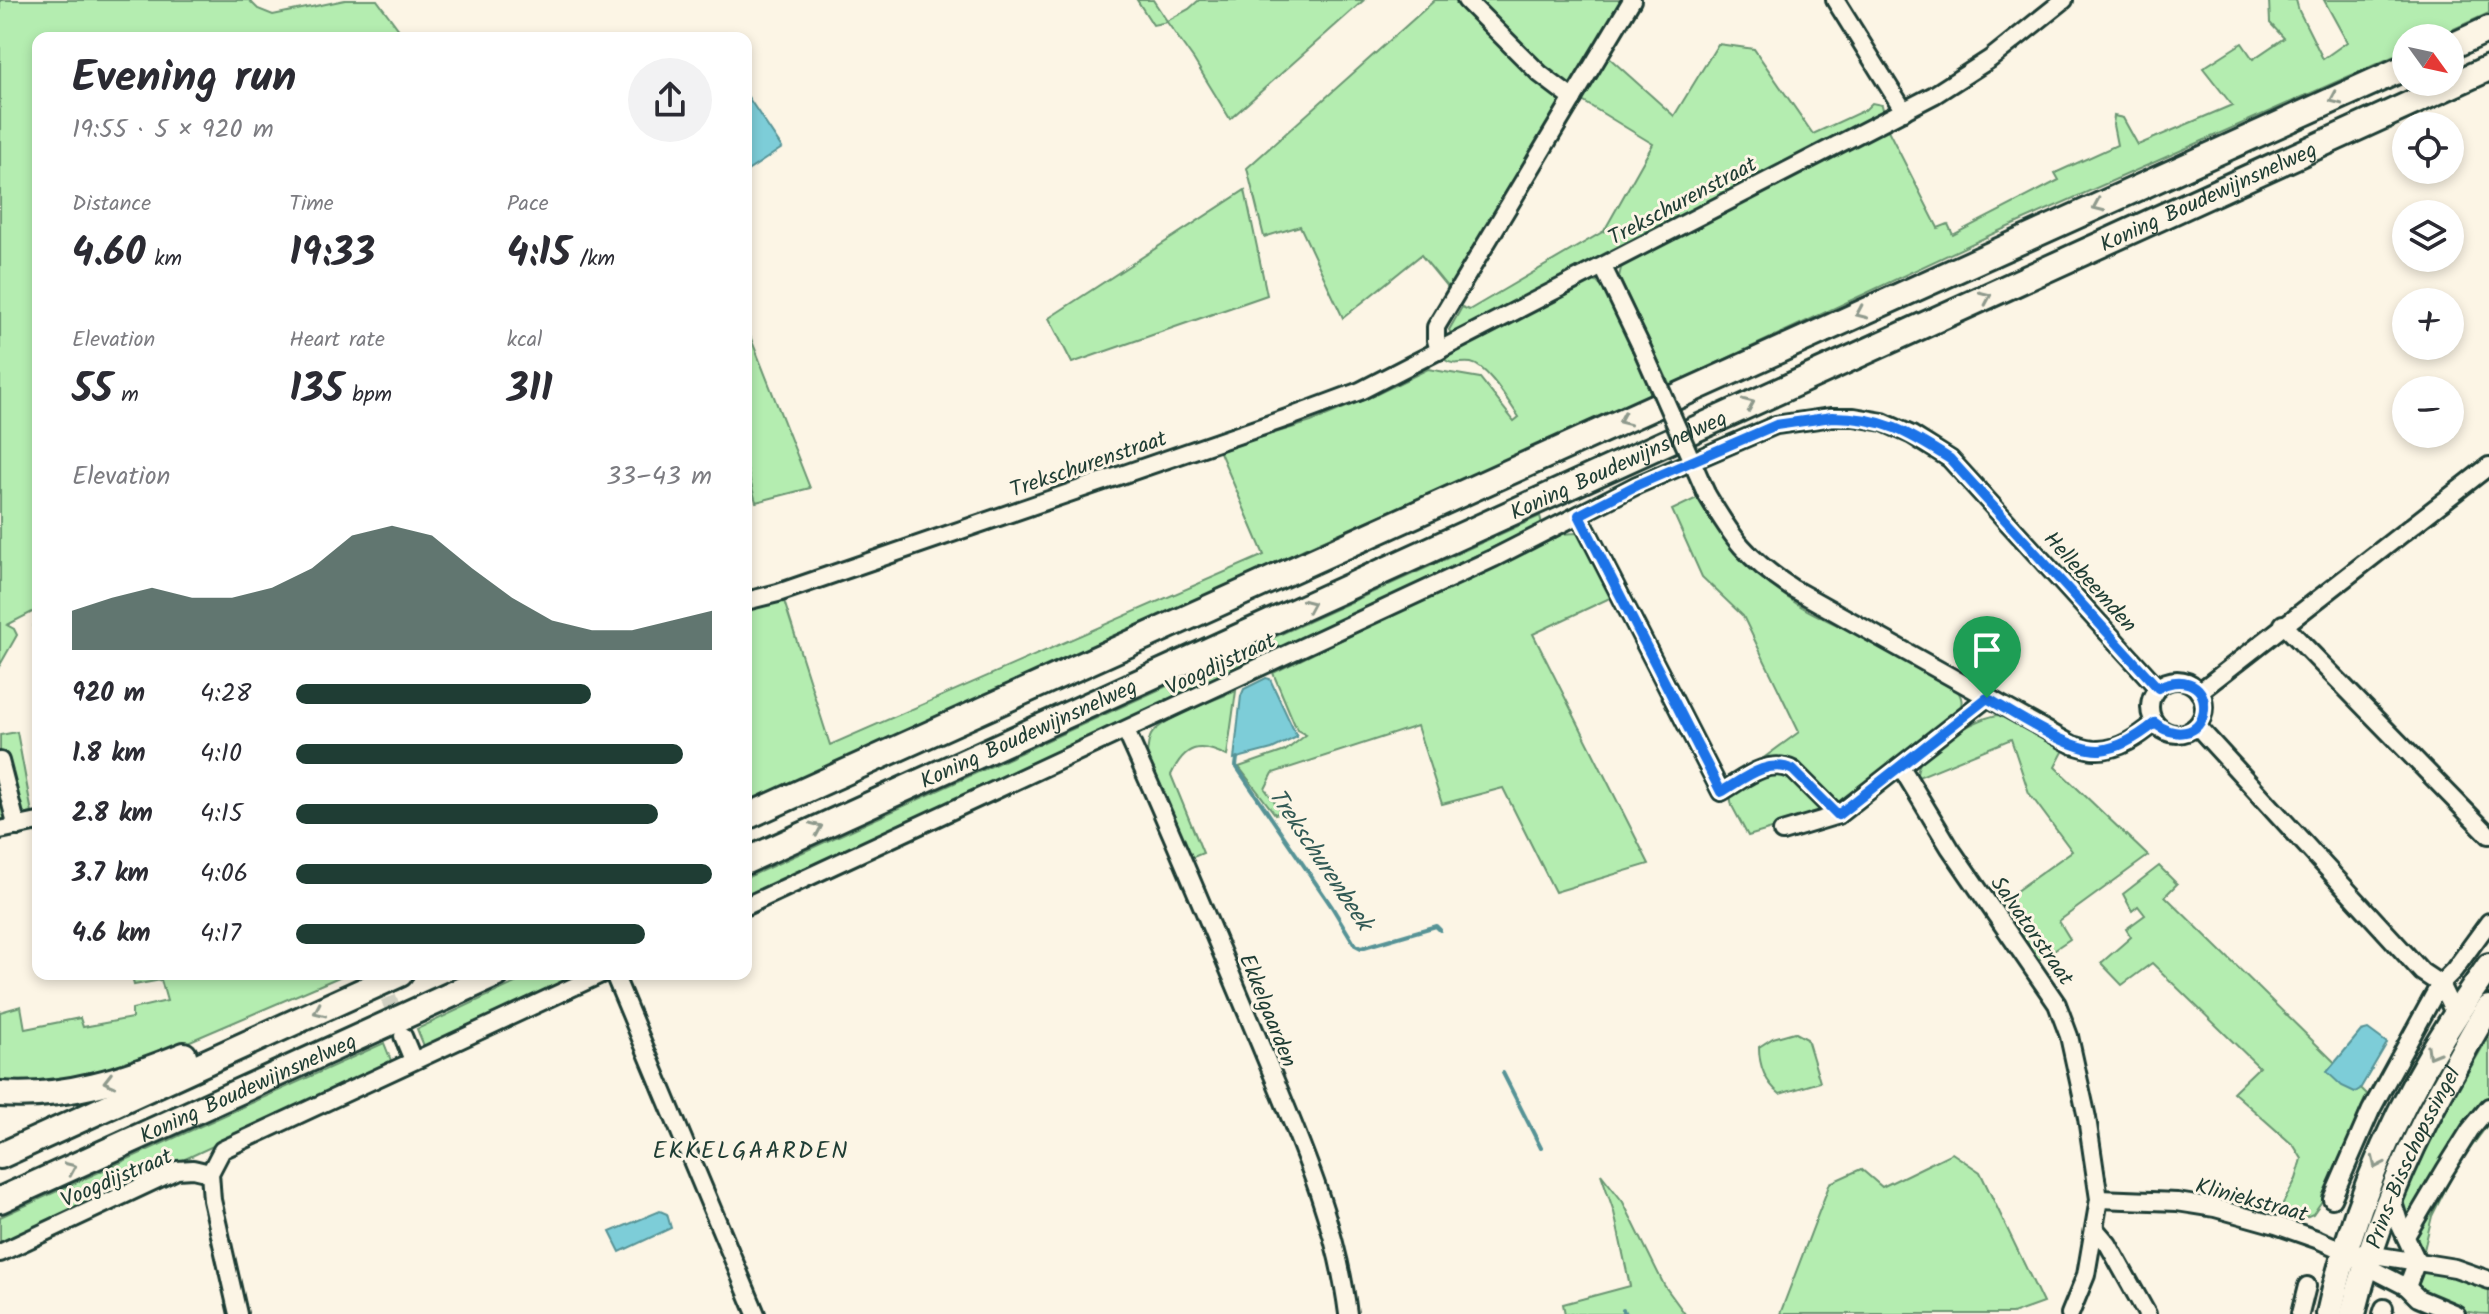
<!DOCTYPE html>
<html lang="en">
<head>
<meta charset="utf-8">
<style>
	body { margin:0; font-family:Kalam,sans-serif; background:#f2f2f3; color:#2b2b33; height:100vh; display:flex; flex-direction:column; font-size:30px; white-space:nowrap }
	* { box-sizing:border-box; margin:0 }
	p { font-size:26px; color:#7c7c81 }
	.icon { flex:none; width:44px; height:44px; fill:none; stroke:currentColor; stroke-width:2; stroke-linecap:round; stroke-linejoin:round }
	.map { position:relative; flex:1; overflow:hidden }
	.details { position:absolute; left:32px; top:32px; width:720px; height:948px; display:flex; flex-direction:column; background:#fff; border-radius:16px; box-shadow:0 4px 12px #0003 }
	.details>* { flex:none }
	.needle { width:52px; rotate:123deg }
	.buttons { position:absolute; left:2392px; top:24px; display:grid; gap:16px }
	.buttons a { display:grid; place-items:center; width:72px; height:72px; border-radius:50%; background:#fff; box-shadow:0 4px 12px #0003; font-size:40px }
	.pin { position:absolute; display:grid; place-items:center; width:68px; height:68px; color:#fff; margin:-82px -34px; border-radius:50% 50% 50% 0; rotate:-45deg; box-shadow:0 0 8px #0007 }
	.pin .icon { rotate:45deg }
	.round { display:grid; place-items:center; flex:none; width:84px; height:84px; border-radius:42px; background:#f2f2f3 }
	.headline { display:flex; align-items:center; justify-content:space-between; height:136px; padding:0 40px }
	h1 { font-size:44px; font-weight:800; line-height:60px }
	.metrics { display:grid; grid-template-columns:repeat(3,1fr); gap:12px; height:136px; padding:8px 40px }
	.metrics div { display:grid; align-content:center }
	.metrics b { font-size:40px; font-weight:800 }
	.metrics small { font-size:22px; font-weight:400 }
	.metrics p { font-size:22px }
	.chart { height:224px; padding:16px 40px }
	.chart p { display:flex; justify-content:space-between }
	.chart svg { width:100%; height:144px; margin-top:8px; fill:#1f3d34; opacity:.7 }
	ul { padding:0 40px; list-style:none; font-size:26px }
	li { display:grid; grid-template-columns:128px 96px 1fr; align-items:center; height:60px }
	li i { height:20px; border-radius:10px; background:#1f3d34 }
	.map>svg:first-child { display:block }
	.green { fill:#b4edb0; stroke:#6a9572; stroke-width:2 }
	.water { fill:#7dcdd8; stroke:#579396; stroke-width:2 }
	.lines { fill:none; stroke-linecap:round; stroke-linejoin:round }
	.stream { stroke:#579396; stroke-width:4 }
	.minor-tunnel { stroke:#d0d0c2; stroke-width:16; stroke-dasharray:16 8; stroke-linecap:butt }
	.minor-casing { stroke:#1f3d34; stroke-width:22 }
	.highway-casing { stroke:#1f3d34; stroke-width:30 }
	.minor { stroke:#fcf5e5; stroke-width:16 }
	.highway { stroke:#fcf5e5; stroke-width:24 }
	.minor-bridge-casing { stroke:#1f3d34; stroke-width:22; stroke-linecap:butt }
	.minor-bridge { stroke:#fcf5e5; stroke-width:16 }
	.oneway { stroke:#8e998c }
	.route-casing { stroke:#fff; stroke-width:16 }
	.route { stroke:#1a73e8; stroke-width:10 }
	.labels { text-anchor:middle; stroke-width:6; stroke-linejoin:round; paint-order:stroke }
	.street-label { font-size:22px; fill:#1f3d34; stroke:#fcf5e5 }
	.water-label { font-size:24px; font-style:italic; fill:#325a55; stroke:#fcf5e5 }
	.neighbourhood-label { font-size:24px; letter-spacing:2px; fill:#1f3d34; stroke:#fcf5e5 }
</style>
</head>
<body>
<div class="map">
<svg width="2489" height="1314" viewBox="0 0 2489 1314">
	<rect width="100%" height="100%" fill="#fcf5e5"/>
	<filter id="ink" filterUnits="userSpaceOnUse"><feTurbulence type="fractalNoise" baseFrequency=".0125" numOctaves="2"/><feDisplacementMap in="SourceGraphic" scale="16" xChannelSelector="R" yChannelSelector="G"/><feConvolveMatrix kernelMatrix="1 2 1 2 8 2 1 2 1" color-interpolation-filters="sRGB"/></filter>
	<g filter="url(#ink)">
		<g class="green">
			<path d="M0,0H249L258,9L273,15L345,0H377L405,38H38V651C32,635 33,626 36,610L7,625L14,629L17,635L0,665Z"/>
			<path d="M1137,0H1153L1167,21L1189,9L1199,0H1364L1230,119L1194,60L1167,22L1153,25Z"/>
			<path d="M1435,0H1461L1563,102L1452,293L1421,255L1343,318L1300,226L1264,237L1247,168Z"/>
			<path d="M1473,0H1628L1574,85L1567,87L1557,81Z"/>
			<path d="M2269,0H2296L2299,11L2323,59L2347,42L2324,0H2489V13L2434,38H2406V51L1999,231L1670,385L1619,277L1621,268L1627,263L1887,128L1938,228L1948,224L1953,235L2059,180L2055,173L2117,145L2113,125L2114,116L2123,118L2138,145L2232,105L2203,68L2242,43L2253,59L2284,38L2270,23Z"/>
			<path d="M1718,44L1754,49L1813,134L1865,110L1872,103L1882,105L1884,114L1452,335L1449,330L1462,307L1469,310L1604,231L1653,144L1579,99L1605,54L1674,116Z"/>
			<path d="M1245,190L1267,295L1072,363L1049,318Z"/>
			<path d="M1595,280L1607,293L1652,395L1304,549L1105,643L746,804V610L784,601L830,745L1264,555L1219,450L1311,422L1375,395L1428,369L1480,378L1514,421L1519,417C1509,403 1488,366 1471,363C1460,361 1456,367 1445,360L1449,355Z"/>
			<path d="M746,326L810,488L756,502L746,466Z"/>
			<path d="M1699,497C1727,547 1756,580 1807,610C1825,620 1844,628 1862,637C1894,654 1926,673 1958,691C1963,700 1963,705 1957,714L1841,804L1796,767L1746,771L1799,732L1743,616L1702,577L1672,510Z"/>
			<path d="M1540,516L1542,524L1177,698L1053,753L746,896V878Z"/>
			<path d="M1577,533L1586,539L1612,597L1533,634L1649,864L1555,892L1503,788L1442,804L1417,726L1273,773L1265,789L1282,812L1275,814L1239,767L1285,751L1306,735L1297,730L1273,673L1560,534Z"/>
			<path d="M1236,691L1227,756C1199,742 1185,745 1171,775L1203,853L1191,858L1147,754C1148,748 1148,741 1151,735C1160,719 1217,699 1236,691Z"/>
			<path d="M1999,715L2064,750L2055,767L2148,856L2059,921L2070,939L2037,961L1998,904L2072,851L2029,793L2011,739L1916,778C1917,771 1918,765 1922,760C1935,743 1979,717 1999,715Z"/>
			<path d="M17,732L32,813L0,820V735Z"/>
			<path d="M1762,772L1788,773L1821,807L1820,815L1748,836L1732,806L1730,796Z"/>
			<path d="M2159,866L2177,884L2165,896L2367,1094L2322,1201L2313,1214L2301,1219L2279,1211L2296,1179L2302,1159L2294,1146L2233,1092L2259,1067L2152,963L2122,985L2101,963L2131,937L2126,929L2145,915L2138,906L2132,911L2123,894Z"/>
			<path d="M131,974H346L118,1072L54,1085H0V1012L21,1006L25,1029L80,1018L83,1027L132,1018V1009L167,1001L161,980L134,985Z"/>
			<path d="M534,974H579L424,1046L417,1029Z"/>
			<path d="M1794,1032L1807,1039L1820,1082L1780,1094C1765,1082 1759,1067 1759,1047L1773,1038Z"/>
			<path d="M2489,1036V1123L2456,1168L2432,1216L2424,1250C2410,1237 2402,1219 2404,1200C2407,1185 2417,1169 2423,1155C2443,1114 2466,1075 2489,1036Z"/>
			<path d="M384,1043L392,1063L155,1173L0,1248V1217Z"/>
			<path d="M1952,1153L1980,1172L2043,1303L2012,1314H1780L1830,1183L1861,1169L1882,1187Z"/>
			<path d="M1601,1174L1623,1202L1664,1285L1685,1314H1565L1563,1304L1630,1286L1614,1212Z"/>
			<path d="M2420,1269L2442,1275L2448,1270L2489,1285V1314C2462,1314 2435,1302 2414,1287Z"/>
		</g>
		<g class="water">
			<path d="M746,94L782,148L746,172Z"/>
			<path d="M1266,678L1270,679L1297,737L1272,749L1234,759L1241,696L1244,689Z"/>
			<path d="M2368,1029L2387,1043L2360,1089L2355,1092L2342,1086L2327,1072L2361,1031Z"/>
			<path d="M660,1211L667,1214L671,1228L620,1252L610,1232Z"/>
		</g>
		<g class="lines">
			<g class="stream">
				<path d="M1237,758L1236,766L1332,907L1355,945L1361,948L1436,926L1440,930"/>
				<path d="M1503,1073L1541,1148"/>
				<path d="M1623,1310L1625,1314"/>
			</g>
			<path class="minor-tunnel" d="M380,975L400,1028"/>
			<g class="minor-casing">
				<g id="minor">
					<path d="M1466,0L1540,74L1573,99"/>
					<path d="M1835,0L1904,111"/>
					<path d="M1603,267L1641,346"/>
					<path d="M1439,351L1436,340V327L1632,0"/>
					<path d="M1706,493C1733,539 1746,558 1792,588L2073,745C2080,747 2090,751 2098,750C2120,750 2139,736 2155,723"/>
					<path d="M1579,515L1721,792C1742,780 1768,757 1793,770L1838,815"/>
					<path d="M746,601L778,593L1290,417L1360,391L1934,95L1990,59L2064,0"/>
					<path d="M2283,624L2489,835"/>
					<circle cx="2177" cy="707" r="27"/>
					<path d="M2199,692L2489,466"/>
					<path d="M2197,726L2422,972L2440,984L2455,1015"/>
					<path d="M1126,731C1173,834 1216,939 1260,1044C1296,1132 1336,1218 1348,1314"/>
					<path d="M0,761L17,827"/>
					<path d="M1901,767L1950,848L2057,1004L2069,1036L2087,1118L2099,1199L2086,1275L2070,1314"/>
					<path d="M0,830L38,822"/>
					<path d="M1782,832L1838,815L1987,698"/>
					<path d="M746,906L1494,558L1637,485L1776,425L1832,417H1854L1883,422L1912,435L1950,459L2158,688"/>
					<path d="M614,974L756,1314"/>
					<path d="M403,1036L413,1060"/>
					<path d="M2391,1196L2400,1225L2417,1261L2407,1287"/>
					<path d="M2099,1199L2177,1202L2215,1208L2276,1225L2319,1240L2344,1251L2366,1266L2407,1287L2418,1298L2456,1314"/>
					<path d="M2332,1199L2371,1110L2440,984L2454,970L2489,922"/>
					<path d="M2095,1229L2108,1244L2147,1314"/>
					<path d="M2406,1236L2445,1170L2470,1130L2489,1107"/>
					<path d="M0,1253L177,1170L193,1169L210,1173"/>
					<path d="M2362,1253L2455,1268L2489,1280"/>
					<path d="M238,1314L212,1200L210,1173L222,1150L601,974"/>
					<path d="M2300,1314L2307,1286"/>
					<path d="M2382,1314L2384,1308"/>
				</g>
			</g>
			<g class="highway-casing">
				<g id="highway">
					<path d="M2450,47L2489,29"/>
					<path d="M746,817L2406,67"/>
					<path id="s1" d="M746,861L2489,68"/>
					<path d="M0,1094C63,1099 126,1079 184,1055"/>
					<path d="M0,1156L400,974"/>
					<path id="s2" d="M0,1200L497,974"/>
					<path d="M2329,1314C2356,1188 2414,1070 2489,966"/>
					<path id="s3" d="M2353,1314C2374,1226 2410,1144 2455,1066C2466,1047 2476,1026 2489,1008"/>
				</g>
			</g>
			<use href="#minor" class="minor"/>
			<use href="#highway" class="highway"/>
			<g class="minor-bridge-casing">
				<path id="minor-bridge" d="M1641,346L1706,493"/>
			</g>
			<use href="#minor-bridge" class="minor-bridge"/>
		</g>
		<defs><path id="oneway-chevron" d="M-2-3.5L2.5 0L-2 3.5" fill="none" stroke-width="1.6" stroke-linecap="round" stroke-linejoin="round" transform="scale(2)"/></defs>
		<g class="oneway">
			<use href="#oneway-chevron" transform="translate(2335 99) rotate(156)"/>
			<use href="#oneway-chevron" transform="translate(2098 206) rotate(156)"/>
			<use href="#oneway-chevron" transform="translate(1986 297) rotate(-24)"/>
			<use href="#oneway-chevron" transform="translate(1861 313) rotate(156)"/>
			<use href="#oneway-chevron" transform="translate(1749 404) rotate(-24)"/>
			<use href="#oneway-chevron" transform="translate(1624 420) rotate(156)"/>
			<use href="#oneway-chevron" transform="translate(1309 605) rotate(-24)"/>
			<use href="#oneway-chevron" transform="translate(817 828) rotate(-24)"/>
			<use href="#oneway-chevron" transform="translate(319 1011) rotate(156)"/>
			<use href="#oneway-chevron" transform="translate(2432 1053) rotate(120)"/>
			<use href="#oneway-chevron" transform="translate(109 1081) rotate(166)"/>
			<use href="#oneway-chevron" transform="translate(2377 1163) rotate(115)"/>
			<use href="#oneway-chevron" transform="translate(71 1168) rotate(-24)"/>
		</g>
	</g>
	<g class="lines" filter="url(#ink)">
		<g class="route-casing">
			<path id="route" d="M1832,417C1883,417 1908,432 1950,459L2158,688C2177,676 2206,681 2204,709C2202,737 2172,738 2155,723C2139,736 2121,748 2100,750C2072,752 2013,713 1987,698L1838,815L1793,770C1768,757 1742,780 1721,792L1579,515L1637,485L1776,425Z"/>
		</g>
		<use href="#route" class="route"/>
	</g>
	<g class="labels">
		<g class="street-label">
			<text dy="8" stroke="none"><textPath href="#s1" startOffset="1606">Koning Boudewijnsnelweg</textPath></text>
			<text transform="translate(1682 200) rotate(-28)" y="8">Trekschurenstraat</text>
			<text transform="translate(1088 463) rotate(-19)" y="8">Trekschurenstraat</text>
			<text dy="8" stroke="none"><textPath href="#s1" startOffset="958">Koning Boudewijnsnelweg</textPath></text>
			<text transform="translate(2091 581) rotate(48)" y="8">Hellebeemden</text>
			<text transform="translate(1220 663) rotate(-25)" y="8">Voogdijstraat</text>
			<text dy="8" stroke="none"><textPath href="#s1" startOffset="310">Koning Boudewijnsnelweg</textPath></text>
			<text transform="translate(2033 930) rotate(55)" y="8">Salvatorstraat</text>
			<text transform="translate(1269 1010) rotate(68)" y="8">Ekkelgaarden</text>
			<text dy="8" stroke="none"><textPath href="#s2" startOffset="272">Koning Boudewijnsnelweg</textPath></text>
			<text dy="8" stroke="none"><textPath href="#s3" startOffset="168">Prins-Bisschopssingel</textPath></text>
			<text transform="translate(116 1177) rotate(-23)" y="8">Voogdijstraat</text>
			<text transform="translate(2252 1199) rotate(15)" y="8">Kliniekstraat</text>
		</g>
		<g class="water-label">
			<text transform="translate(1321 859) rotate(56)" y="8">Trekschurenbeek</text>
		</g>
		<g class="neighbourhood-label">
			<text x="751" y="1158">EKKELGAARDEN</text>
		</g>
	</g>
</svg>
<div class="buttons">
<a><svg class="needle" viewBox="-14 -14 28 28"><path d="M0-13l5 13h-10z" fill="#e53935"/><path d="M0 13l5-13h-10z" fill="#7c7c81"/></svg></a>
<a><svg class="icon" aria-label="locate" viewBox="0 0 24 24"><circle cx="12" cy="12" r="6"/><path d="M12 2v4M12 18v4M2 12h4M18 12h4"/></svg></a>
<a><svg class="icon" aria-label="layers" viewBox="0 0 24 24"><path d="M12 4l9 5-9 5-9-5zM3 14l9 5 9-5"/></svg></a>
<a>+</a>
<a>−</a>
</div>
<div class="pin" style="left:1987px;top:698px;background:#1e9e55"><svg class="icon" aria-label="arrive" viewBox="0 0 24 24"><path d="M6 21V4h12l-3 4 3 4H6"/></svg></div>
<section class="details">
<div class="headline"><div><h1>Evening run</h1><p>19:55 · 5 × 920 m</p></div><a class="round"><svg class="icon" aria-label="share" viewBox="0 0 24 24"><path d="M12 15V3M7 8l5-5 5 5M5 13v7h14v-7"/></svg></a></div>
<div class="metrics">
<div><p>Distance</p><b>4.60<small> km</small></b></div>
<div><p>Time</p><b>19:33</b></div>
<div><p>Pace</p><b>4:15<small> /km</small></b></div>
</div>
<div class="metrics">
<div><p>Elevation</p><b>55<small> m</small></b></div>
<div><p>Heart rate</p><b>135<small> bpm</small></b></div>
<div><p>kcal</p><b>311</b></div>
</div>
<div class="chart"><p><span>Elevation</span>33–43 m</p>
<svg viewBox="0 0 160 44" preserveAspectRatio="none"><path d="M0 44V32L10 28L20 25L30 28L40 28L50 25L60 19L70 9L80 6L90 9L100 19L110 28L120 35L130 38L140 38L150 35L160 32V44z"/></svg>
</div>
<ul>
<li><b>920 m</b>4:28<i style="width:71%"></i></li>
<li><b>1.8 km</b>4:10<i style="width:93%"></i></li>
<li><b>2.8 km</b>4:15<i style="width:87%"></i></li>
<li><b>3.7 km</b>4:06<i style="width:100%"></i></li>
<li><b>4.6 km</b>4:17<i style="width:84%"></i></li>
</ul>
</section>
</div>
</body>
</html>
